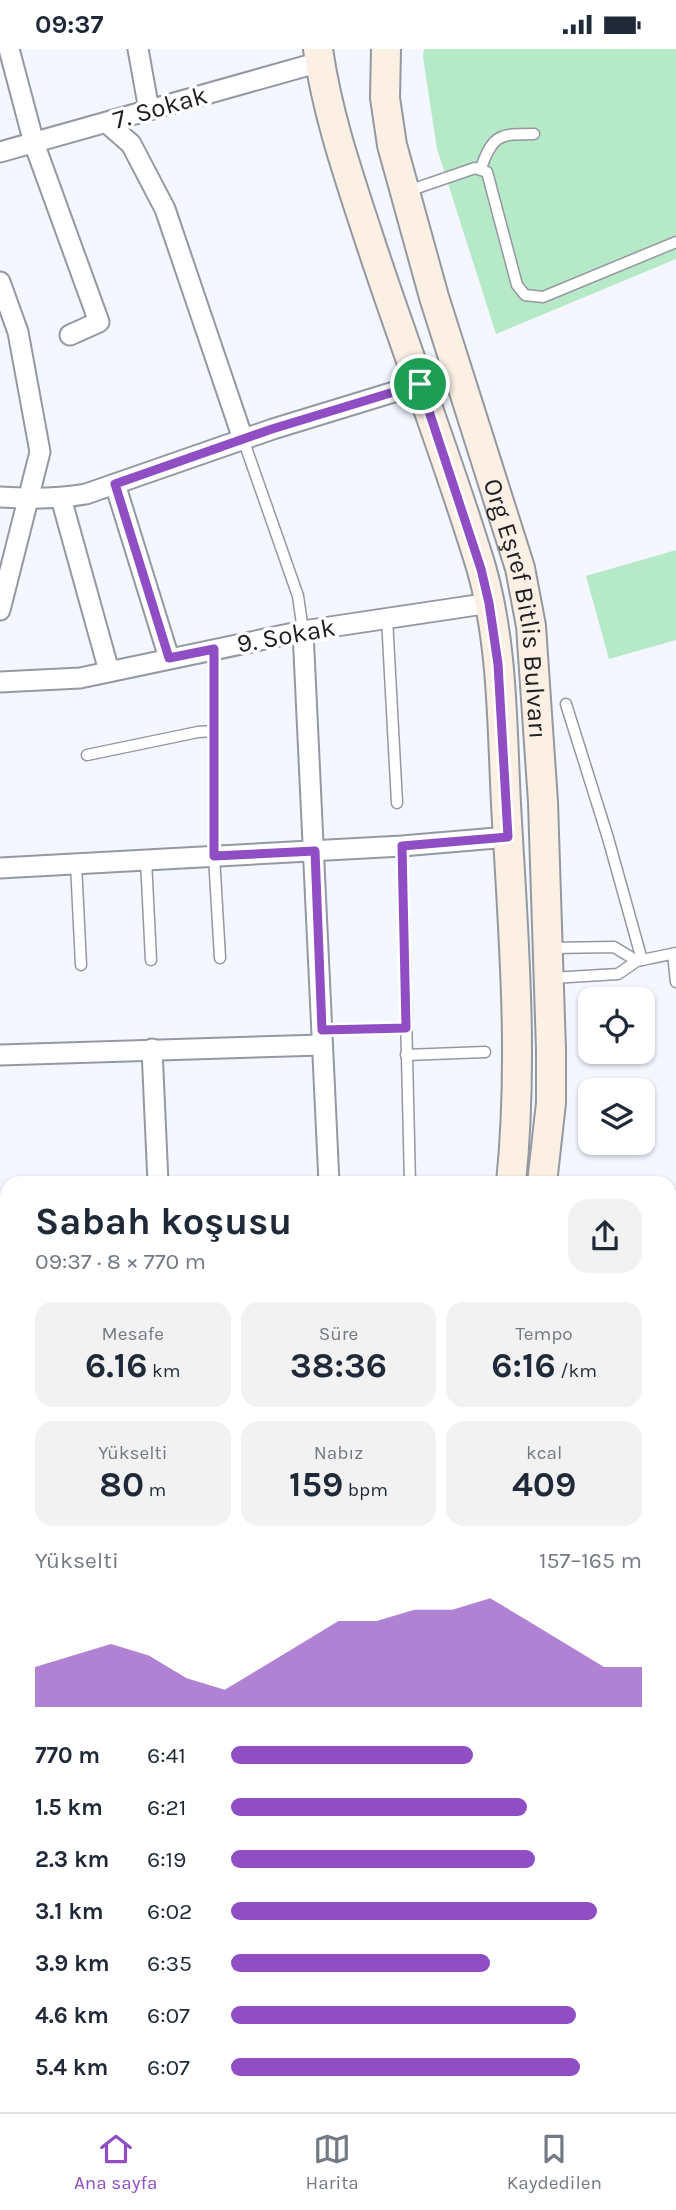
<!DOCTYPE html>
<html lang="tr">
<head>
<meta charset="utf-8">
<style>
	body { margin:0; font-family:Karla,sans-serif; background:#f2f2f3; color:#1f2937; height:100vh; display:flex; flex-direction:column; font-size:26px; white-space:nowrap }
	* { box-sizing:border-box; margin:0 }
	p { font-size:23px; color:#747a83 }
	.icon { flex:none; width:38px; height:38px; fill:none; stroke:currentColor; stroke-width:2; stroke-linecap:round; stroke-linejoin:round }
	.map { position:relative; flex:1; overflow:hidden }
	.sheet { position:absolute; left:0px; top:1127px; width:677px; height:936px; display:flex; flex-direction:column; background:#fff; border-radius:21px 21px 0 0; box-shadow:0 2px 5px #0004 }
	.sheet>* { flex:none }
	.buttons { position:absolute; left:578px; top:938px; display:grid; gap:14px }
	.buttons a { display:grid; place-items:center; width:77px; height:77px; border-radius:14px; background:#fff; box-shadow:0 2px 5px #0004; font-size:35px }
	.pin { position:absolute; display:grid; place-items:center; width:60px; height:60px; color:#fff; margin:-30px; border:4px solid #fff; border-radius:50%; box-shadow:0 2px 7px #0007 }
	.round { display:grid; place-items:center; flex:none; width:74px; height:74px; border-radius:21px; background:#f2f2f3 }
	.summary { display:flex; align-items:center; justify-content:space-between; height:119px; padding:0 35px }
	h1 { font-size:38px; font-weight:700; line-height:52px }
	.stats { display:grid; grid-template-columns:repeat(3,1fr); gap:10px; height:119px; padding:7px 35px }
	.stats div { display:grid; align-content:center; border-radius:18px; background:#f2f2f3; text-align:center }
	.stats b { font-size:35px; font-weight:700 }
	.stats small { font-size:19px; font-weight:400 }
	.stats p { font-size:19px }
	.chart { height:196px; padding:14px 35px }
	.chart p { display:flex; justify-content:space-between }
	.chart svg { width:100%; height:126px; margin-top:7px; fill:#8f4ec3; opacity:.7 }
	ul { padding:0 35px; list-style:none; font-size:23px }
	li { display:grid; grid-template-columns:112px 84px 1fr; align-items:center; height:52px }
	li i { height:18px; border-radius:9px; background:#8f4ec3 }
	.status { display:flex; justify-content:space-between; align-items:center; height:49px; padding:0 35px; background:#fff; direction:ltr }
	.status svg { height:19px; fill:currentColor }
	.dock { display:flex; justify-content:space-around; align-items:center; height:98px; border-top:2px solid #e0e1e3; background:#fff; font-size:19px; color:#747a83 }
	.dock a { display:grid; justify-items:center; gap:4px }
	.dock .active { color:#8f4ec3 }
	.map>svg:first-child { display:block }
	.green { fill:#b6e9c7 }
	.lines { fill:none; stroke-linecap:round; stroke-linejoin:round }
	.service-casing { stroke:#9498a1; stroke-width:13 }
	.minor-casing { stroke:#9498a1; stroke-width:23 }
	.tertiary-casing { stroke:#9498a1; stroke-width:28 }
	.secondary-casing { stroke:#9498a1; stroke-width:32 }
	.service { stroke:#fff; stroke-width:10 }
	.minor { stroke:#fff; stroke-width:19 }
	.tertiary { stroke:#fff; stroke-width:24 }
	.secondary { stroke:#fcefe4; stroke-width:28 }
	.route-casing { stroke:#fff; stroke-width:14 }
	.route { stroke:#8f4ec3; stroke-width:9 }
	.labels { text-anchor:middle; stroke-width:7; stroke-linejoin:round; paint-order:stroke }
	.street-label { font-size:26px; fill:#1e1f23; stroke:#fff }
</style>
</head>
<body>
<div class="status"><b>09:37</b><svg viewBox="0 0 49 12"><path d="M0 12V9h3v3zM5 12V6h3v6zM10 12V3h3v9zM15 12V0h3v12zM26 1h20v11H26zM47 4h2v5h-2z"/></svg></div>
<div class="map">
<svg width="676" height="2063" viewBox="0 0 676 2063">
	<rect width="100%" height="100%" fill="#f4f7ff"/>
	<g class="green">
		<path d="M424,0H676V210L496,285L437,100L423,8Z"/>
		<path d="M676,501V591L609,610L586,527Z"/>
		<path d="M312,2056H386L396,2063H311Z"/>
	</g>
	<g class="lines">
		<g class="service-casing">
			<g id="service">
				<path d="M481,119C493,85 500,85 534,85"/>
				<path d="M408,142L475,119L487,123L517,236L525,246L543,248L676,193"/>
				<path d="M243,390L298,547L303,582"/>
				<path d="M387,569L397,754"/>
				<path d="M214,600V807L220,909"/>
				<path d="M566,655L608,789L642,911"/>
				<path d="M87,706L198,683L214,682"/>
				<path d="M402,797L410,1134"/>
				<path d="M146,811L151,911"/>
				<path d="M76,815L81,916"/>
				<path d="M551,899L614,898L637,912"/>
				<path d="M673,905L676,933"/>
				<path d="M552,929L618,925L637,912L676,904"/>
				<path d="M322,981L406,979"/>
				<path d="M406,1006L485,1003"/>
				<path d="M670,1506L676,1498"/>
			</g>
		</g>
		<g class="minor-casing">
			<g id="minor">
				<path d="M9,0L34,94L99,273L70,286"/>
				<path d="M138,0L149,61"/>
				<path d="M107,74L131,95L165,160L243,390"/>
				<path d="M0,103L320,13"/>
				<path d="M0,233L18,283L40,403L0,561"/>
				<path d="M115,435L169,609"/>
				<path d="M0,448C30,450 57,450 86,445L273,380L420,335"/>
				<path d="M61,449L109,622"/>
				<path d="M303,582L329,1134"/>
				<path d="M0,633L80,629L303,582L490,554"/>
				<path d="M0,819L402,797L508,788"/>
				<path d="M152,1000L158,1134"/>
				<path d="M0,1006L322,996"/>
				<path d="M0,1207L2,1226"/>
				<path d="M0,1645L6,1638"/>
				<path d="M670,1983L676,1987"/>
				<path d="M409,2056L419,2063"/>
				<path d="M503,2063L508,2056"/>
			</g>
		</g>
		<g class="tertiary-casing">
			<path id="tertiary" d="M0,1249L3,1245L2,1226"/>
		</g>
		<g class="secondary-casing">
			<g id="secondary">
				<path d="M318,0C327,64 348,125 368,186C404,297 447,406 481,518C503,594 502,677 506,755C513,881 524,1008 511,1134"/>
				<path id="s1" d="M386,0L385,49L392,96L434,248L520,519L531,577L543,753L551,1001V1054L542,1134"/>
				<path d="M670,1158L676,1156"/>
				<path d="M670,1189L676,1186"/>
				<path d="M0,1976L7,1969"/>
				<path d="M0,2018L7,2011"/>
				<path d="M232,2063L233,2056"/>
				<path d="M274,2063L275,2056"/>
			</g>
		</g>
		<use href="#service" class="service"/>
		<use href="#minor" class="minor"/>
		<use href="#tertiary" class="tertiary"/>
		<use href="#secondary" class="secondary"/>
	</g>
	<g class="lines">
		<g class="route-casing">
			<path id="route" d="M420,335L481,520L489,554L498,615L508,788L402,797L406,979L322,981L315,802L214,807V600L169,609L115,435L272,380Z"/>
		</g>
		<use href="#route" class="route"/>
	</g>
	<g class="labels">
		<g class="street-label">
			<text transform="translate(160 58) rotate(-16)" y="9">7. Sokak</text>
			<text dy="9" stroke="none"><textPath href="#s1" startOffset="578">Org Eşref Bitlis Bulvarı</textPath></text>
			<text transform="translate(286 586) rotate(-10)" y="9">9. Sokak</text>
		</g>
	</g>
</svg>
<div class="buttons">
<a><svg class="icon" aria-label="locate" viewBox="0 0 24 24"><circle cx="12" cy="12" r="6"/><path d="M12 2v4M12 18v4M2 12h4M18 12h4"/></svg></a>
<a><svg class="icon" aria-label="layers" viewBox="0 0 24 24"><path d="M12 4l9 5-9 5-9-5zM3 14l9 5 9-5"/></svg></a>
</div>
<div class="pin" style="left:420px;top:335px;background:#1e9e55"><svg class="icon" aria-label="arrive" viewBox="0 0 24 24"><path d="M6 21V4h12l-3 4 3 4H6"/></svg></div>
<section class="sheet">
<div class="summary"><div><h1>Sabah koşusu</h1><p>09:37 · 8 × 770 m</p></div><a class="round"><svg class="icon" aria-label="share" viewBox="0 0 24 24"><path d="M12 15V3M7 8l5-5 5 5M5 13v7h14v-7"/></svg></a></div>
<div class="stats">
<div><p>Mesafe</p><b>6.16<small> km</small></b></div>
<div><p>Süre</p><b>38:36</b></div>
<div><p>Tempo</p><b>6:16<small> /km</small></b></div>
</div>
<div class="stats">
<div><p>Yükselti</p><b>80<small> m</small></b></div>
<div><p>Nabız</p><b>159<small> bpm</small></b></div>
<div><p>kcal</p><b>409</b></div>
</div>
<div class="chart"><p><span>Yükselti</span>157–165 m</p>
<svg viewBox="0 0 160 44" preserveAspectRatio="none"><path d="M0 44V30L10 26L20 22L30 26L40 34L50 38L60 30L70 22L80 14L90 14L100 10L110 10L120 6L130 14L140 22L150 30L160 30V44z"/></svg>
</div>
<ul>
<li><b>770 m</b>6:41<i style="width:59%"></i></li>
<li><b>1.5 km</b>6:21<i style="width:72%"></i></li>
<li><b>2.3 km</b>6:19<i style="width:74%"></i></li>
<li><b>3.1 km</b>6:02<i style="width:89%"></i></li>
<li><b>3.9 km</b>6:35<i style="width:63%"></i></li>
<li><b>4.6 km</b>6:07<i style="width:84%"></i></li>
<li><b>5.4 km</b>6:07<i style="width:85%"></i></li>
</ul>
</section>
</div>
<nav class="dock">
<a class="active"><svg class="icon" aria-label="home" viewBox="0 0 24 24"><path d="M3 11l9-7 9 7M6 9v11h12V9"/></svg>Ana sayfa</a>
<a><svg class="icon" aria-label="map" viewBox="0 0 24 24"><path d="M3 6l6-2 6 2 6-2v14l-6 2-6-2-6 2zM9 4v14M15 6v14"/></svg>Harita</a>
<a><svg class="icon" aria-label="saved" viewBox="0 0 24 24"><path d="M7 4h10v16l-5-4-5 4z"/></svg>Kaydedilen</a>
</nav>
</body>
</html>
